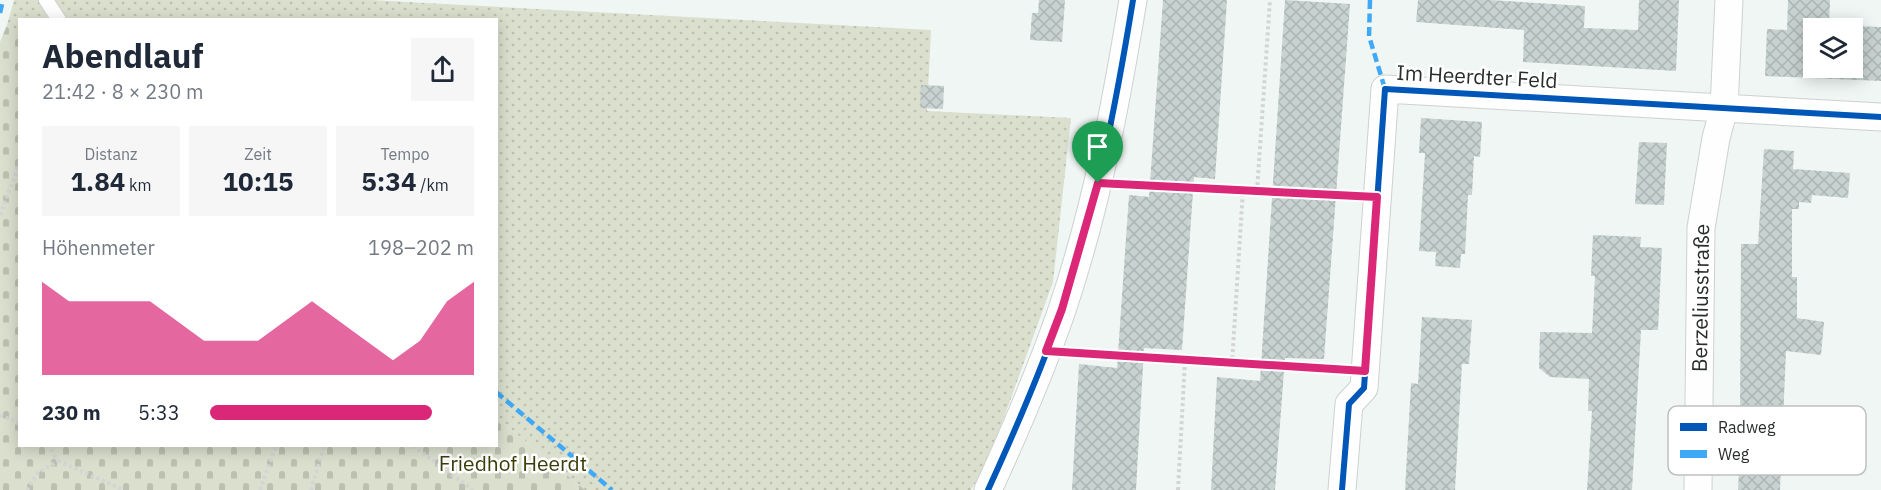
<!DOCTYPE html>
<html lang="de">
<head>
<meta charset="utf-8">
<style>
	body { margin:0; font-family:"IBM Plex Sans",sans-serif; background:#f6f6f7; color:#1f2937; height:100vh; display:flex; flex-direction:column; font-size:22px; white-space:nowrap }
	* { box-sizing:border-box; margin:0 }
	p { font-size:20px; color:#747a83 }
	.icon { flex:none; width:33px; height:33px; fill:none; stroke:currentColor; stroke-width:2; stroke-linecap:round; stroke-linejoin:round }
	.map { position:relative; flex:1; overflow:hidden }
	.drawer { position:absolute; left:18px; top:18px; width:480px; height:429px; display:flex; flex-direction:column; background:#fff; border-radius:0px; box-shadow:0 3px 15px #0003 }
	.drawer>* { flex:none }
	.tools { position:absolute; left:1803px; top:18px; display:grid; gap:12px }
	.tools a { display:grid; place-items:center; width:60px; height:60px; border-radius:0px; background:#fff; box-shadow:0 3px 15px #0003; font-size:30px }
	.pin { position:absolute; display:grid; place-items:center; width:51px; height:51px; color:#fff; margin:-62px -26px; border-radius:50% 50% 50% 0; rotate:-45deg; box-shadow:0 0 6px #0007 }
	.pin .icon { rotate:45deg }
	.round { display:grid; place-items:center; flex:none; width:63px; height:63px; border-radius:0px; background:#f6f6f7 }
	.headline { display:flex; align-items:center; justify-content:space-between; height:102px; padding:0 24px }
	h1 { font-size:33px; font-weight:700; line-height:45px }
	.figures { display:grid; grid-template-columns:repeat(3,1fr); gap:9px; height:102px; padding:6px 24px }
	.figures div { display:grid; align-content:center; border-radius:0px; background:#f6f6f7; text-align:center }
	.figures b { font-size:26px; font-weight:700 }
	.figures small { font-size:16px; font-weight:400 }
	.figures p { font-size:16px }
	.chart { height:168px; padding:12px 24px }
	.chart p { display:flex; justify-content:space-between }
	.chart svg { width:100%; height:108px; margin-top:6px; fill:#db2777; opacity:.7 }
	ul { padding:0 24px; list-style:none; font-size:20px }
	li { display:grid; grid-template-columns:96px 72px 1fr; align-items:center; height:45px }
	li i { height:15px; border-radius:8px; background:#db2777 }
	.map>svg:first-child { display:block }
	.grass { fill:url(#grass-dots) }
	.cemetery { fill:url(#cemetery-stones) }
	.building { fill:url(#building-cross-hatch); fill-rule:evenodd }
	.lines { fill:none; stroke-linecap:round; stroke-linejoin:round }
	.lane-casing { stroke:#cdd2d0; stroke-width:16 }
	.street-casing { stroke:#cdd2d0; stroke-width:29 }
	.path { stroke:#d3d5d4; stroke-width:4; stroke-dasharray:3 3; stroke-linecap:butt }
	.lane { stroke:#fdfefd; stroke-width:14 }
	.street { stroke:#fdfefd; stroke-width:27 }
	.quiet { stroke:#3fa9f5; stroke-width:4.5; stroke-dasharray:9 4.5; stroke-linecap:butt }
	.cycleway-casing { stroke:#fff; stroke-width:10 }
	.cycleway { stroke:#0057b8; stroke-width:6 }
	.route-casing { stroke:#fff; stroke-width:12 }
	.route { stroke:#db2777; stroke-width:8 }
	.labels { text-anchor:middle; stroke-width:5; stroke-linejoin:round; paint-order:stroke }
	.street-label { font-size:21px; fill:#292d2b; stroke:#fff }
	.park-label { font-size:21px; fill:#3c3e0a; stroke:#fff }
	.key { fill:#fff; stroke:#bfc0bf; stroke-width:1.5 }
	.key-label { font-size:16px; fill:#292d2b }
</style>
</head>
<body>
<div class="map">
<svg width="1881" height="490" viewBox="0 0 1881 490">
	<defs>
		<pattern id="grass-dots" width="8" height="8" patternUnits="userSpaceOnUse" patternTransform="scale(1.5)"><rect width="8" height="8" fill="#dbdfce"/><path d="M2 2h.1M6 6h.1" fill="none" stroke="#bcc0b1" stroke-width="1.8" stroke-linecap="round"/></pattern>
		<pattern id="cemetery-stones" width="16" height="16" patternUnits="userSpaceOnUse" patternTransform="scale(1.5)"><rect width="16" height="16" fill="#dbdfce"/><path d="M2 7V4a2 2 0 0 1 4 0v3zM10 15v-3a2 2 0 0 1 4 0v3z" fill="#bcc0b1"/></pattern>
		<pattern id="building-cross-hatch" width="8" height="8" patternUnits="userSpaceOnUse" patternTransform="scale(1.5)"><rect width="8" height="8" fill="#c8d3d1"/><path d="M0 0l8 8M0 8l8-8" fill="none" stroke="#acb5b4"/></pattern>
	</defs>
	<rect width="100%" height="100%" fill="#f0f6f3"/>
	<path class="grass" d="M14,0H370L931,30L927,111L1071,118L1053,282L989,459L971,490H585L497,418L496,20H20L19,37L7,25Z"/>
	<path class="cemetery" d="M7,25L20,37V446H496L497,418L585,490H0V42Z"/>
	<g class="building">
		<path d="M1039,0H1065L1062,42L1030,40L1032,13H1038Z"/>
		<path d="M1163,0H1227L1215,179L1194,177L1182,350L1144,348L1136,490H1072L1079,364L1117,368L1129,195L1149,197Z"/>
		<path d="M1285,0L1350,4L1324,359L1285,358L1275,490H1211L1217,377L1260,381Z"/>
		<path d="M1418,0H1490L1585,6L1584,28L1638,30L1639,0H1679L1676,71L1523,62L1524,30L1416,22Z"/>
		<path d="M1788,0H1830L1829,25L1881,27V81L1765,76L1767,29L1787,30ZM1814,28H1852V68H1814Z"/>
		<path d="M921,85L944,86L943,109L920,108Z"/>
		<path d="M1421,118L1482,122L1480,157L1474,156L1472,195H1468L1465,254H1461L1460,268L1435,266L1436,252L1419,251L1425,153H1419Z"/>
		<path d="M1639,142L1667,143L1664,205L1635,204Z"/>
		<path d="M1764,149L1794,151L1793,169L1850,173L1848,198L1812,195L1811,203L1799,202V209H1792V277H1797V318L1824,322L1821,355L1786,351L1780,490H1738L1742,419H1740L1741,244H1758Z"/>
		<path d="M1593,235L1641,237L1640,247L1662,248L1658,330H1641L1632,490H1587L1592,411H1588L1589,379L1550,377L1539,368L1540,332L1592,333L1595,276H1591Z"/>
		<path d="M1422,317L1472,320L1469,364H1462L1455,490H1405L1411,383L1418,384Z"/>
	</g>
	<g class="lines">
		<g class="lane-casing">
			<path id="lane" d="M46,0L59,20"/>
		</g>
		<g class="street-casing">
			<g id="street">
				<path d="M988,490C1015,431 1041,371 1062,310C1096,209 1116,104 1133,0"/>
				<path d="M1342,490L1349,404L1364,388L1385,89L1881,117"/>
				<path d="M1698,490L1701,228L1716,138L1724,108L1729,0"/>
			</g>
		</g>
		<g class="path">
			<path d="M1123,185L1353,196"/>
			<path d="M1257,191L1270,0"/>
			<path d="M0,215L20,162"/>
			<path d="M1075,353L1340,370"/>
			<path d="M1232,364L1243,190"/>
			<path d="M20,377V382"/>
			<path d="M0,415L20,424"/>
			<path d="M413,446L473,490"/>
			<path d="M58,461L124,490"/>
			<path d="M27,490L38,473L58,461L49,446"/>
			<path d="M260,490L276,446"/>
			<path d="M311,490L324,446"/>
			<path d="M1178,490L1185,361"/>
		</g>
		<use href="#lane" class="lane"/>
		<use href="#street" class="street"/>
		<g class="quiet">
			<path d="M1370,0L1369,36L1385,89"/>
			<path d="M0,13L3,0"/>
			<path d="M496,392L612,490"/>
		</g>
		<g class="cycleway-casing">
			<g id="cycleway">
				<path d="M988,490C1015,431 1041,371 1062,310C1096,209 1116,104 1133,0"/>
				<path d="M1342,490L1349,404L1364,388L1385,89L1881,117"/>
			</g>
		</g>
		<use href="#cycleway" class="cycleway"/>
	</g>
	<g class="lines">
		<g class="route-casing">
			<path id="route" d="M1098,183L1377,197L1365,371L1046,351L1062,309Z"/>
		</g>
		<use href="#route" class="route"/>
	</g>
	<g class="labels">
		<g class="street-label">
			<text transform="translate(1477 77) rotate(3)" y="7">Im Heerdter Feld</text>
			<text transform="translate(1701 298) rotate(-89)" y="7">Berzeliusstraße</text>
		</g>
		<g class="park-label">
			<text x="513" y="471">Friedhof Heerdt</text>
		</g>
	</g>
	<rect x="1668" y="406" width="198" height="69" rx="9" class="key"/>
	<rect x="1680" y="423" width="27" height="8" fill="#0057b8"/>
	<rect x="1680" y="450" width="27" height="8" fill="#3fa9f5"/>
	<g class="key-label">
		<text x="1718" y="433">Radweg</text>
		<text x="1718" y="460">Weg</text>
	</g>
</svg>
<div class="tools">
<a><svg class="icon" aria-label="layers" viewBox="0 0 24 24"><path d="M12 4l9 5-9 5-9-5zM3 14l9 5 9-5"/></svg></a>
</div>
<div class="pin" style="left:1098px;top:183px;background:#1e9e55"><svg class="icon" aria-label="arrive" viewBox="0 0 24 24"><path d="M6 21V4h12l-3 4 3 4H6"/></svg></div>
<section class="drawer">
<div class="headline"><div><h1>Abendlauf</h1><p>21:42 · 8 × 230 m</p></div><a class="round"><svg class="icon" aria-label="share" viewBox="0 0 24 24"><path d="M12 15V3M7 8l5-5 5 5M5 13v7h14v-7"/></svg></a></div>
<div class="figures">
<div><p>Distanz</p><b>1.84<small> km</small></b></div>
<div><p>Zeit</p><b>10:15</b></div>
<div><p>Tempo</p><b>5:34<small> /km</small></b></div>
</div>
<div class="chart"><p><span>Höhenmeter</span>198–202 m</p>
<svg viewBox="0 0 160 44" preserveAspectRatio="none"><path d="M0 44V6L10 14L20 14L30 14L40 14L50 22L60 30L70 30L80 30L90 22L100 14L110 22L120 30L130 38L140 30L150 14L160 6V44z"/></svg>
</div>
<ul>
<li><b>230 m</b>5:33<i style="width:84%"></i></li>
</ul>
</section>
</div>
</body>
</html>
